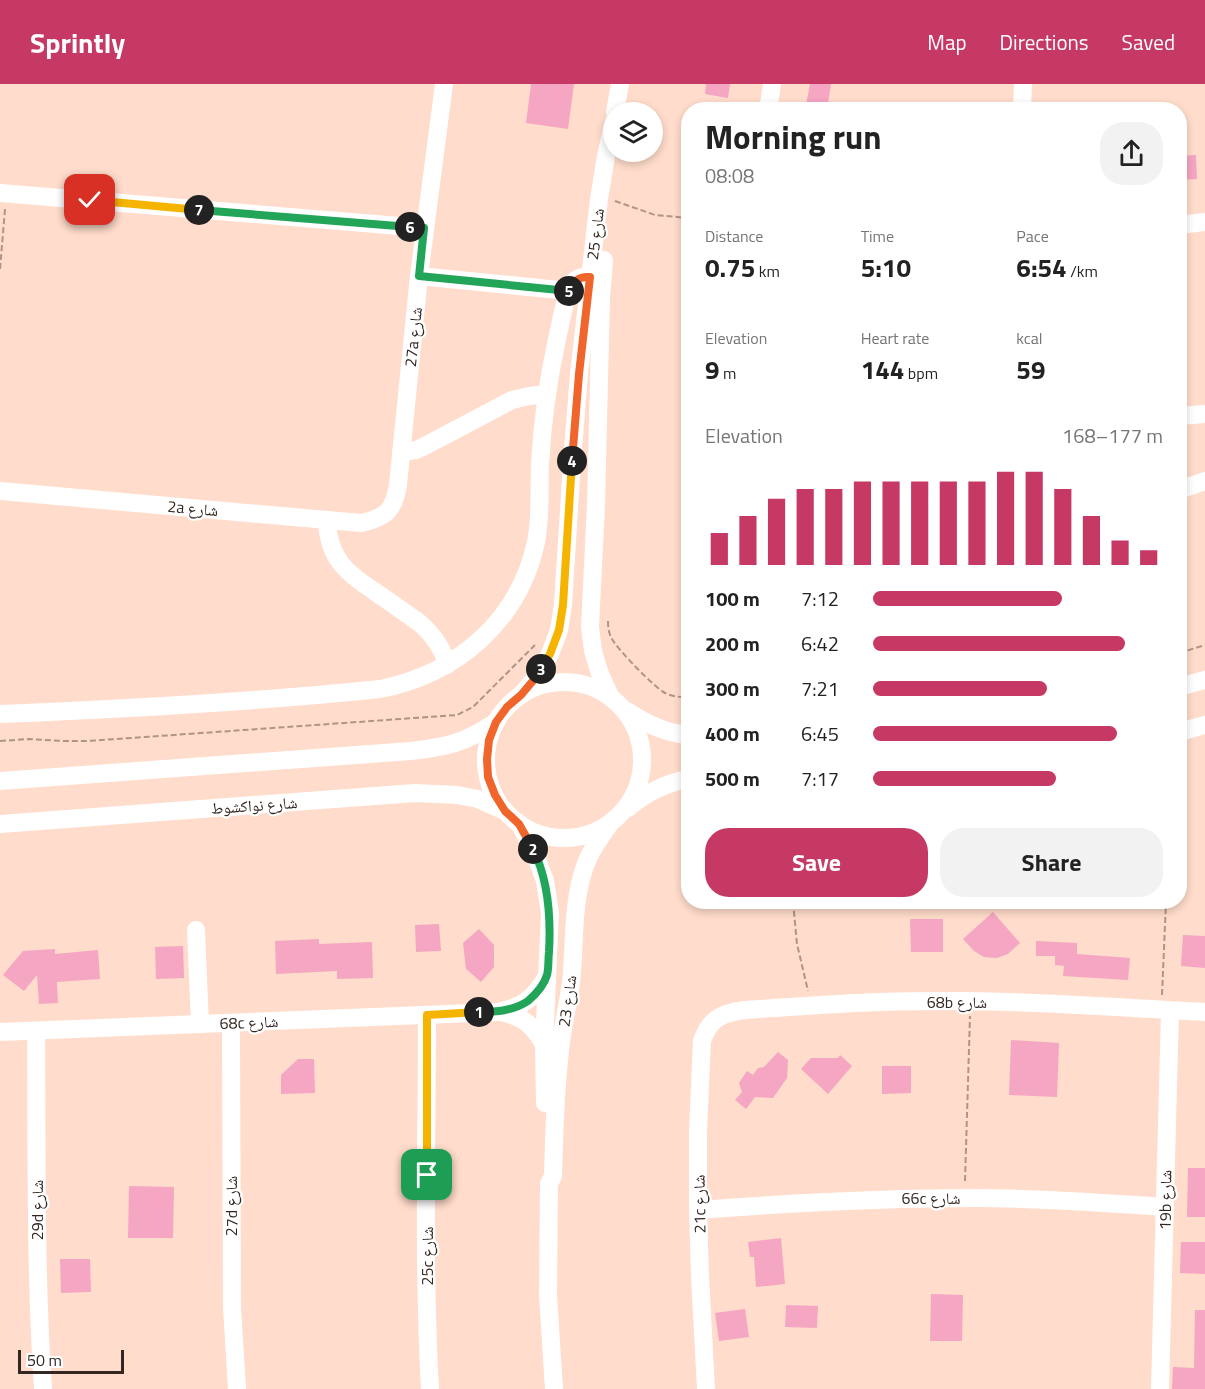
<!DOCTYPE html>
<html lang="en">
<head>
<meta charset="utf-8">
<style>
	body { margin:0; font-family:"Titillium Web","Noto Naskh Arabic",sans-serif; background:#f2f2f2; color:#222; height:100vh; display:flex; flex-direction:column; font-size:22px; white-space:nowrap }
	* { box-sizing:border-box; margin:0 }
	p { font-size:20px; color:#767676 }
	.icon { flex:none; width:33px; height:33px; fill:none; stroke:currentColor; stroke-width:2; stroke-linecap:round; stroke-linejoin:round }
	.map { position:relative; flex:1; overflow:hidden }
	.sheet { position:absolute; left:681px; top:18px; width:506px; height:807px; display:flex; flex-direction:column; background:#fff; border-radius:24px; box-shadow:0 3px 9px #0003 }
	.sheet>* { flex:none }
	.controls { position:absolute; left:603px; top:18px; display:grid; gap:12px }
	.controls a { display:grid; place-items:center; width:60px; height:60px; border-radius:50%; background:#fff; box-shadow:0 3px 9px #0003; font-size:30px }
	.scale { position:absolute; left:18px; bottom:15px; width:106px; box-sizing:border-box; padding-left:6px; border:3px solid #342721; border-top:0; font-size:16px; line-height:21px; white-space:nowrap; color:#342721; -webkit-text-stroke:4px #fff; paint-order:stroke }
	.pin { position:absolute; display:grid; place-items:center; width:51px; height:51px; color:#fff; margin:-26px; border-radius:12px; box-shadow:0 3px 9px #0006 }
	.km { position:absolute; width:30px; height:30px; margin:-15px; border-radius:50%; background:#222; color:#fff; font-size:16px; line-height:30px; text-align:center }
	.round { display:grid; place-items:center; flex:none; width:63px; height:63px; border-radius:24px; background:#f2f2f2 }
	.overview { display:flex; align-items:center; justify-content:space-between; height:102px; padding:0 24px }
	h1 { font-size:33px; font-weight:700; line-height:45px }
	.stats { display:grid; grid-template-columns:repeat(3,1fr); gap:9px; height:102px; padding:6px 24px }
	.stats div { display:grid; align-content:center }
	.stats b { font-size:26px; font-weight:700 }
	.stats small { font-size:16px; font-weight:400 }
	.stats p { font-size:16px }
	.chart { height:168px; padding:12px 24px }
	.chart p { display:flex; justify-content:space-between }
	.chart svg { width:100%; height:108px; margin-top:6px; stroke:#c73965; stroke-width:6 }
	.cta { display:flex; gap:12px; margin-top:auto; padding:12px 24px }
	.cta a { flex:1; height:69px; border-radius:24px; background:#c73965; color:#fff; font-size:24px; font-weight:700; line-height:69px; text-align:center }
	.cta a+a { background:#f2f2f2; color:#222 }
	ul { padding:0 24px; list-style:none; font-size:20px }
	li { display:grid; grid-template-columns:96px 72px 1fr; align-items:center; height:45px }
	li i { height:15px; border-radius:8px; background:#c73965 }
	header { display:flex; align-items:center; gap:36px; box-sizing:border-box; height:84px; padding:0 30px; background:#c73965; color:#fff }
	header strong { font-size:28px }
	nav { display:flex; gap:33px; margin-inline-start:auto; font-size:21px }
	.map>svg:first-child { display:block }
	.building { fill:#f5a6c2 }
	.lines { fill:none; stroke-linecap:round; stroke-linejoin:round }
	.path { stroke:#af9588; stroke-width:2; stroke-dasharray:6 3; stroke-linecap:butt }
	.minor { stroke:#fff; stroke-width:18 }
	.split-1-casing { stroke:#fff; stroke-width:12 }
	.split-2-casing { stroke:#fff; stroke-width:12 }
	.split-3-casing { stroke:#fff; stroke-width:12 }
	.split-4-casing { stroke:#fff; stroke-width:12 }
	.split-5-casing { stroke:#fff; stroke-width:12 }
	.split-6-casing { stroke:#fff; stroke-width:12 }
	.split-7-casing { stroke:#fff; stroke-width:12 }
	.split-8-casing { stroke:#fff; stroke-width:12 }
	.split-1 { stroke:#f5b400; stroke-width:8 }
	.split-2 { stroke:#22a559; stroke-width:8 }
	.split-3 { stroke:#f0652b; stroke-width:8 }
	.split-4 { stroke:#f5b400; stroke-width:8 }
	.split-5 { stroke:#f0652b; stroke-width:8 }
	.split-6 { stroke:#22a559; stroke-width:8 }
	.split-7 { stroke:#22a559; stroke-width:8 }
	.split-8 { stroke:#f5b400; stroke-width:8 }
	.labels { text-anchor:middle; stroke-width:4.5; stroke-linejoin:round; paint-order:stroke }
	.street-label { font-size:16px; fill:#342721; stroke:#fff }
</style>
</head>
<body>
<header>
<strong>Sprintly</strong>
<nav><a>Map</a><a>Directions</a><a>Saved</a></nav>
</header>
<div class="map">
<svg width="1205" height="1305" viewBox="0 0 1205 1305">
	<rect width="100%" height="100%" fill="#ffdccb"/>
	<g class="building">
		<path d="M531,0H574L568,45L526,39Z"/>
		<path d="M706,0H730L728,14L705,10Z"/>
		<path d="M810,0H831L827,26H805Z"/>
		<path d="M1196,71L1197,95L1179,96V72Z"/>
		<path d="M993,828L1020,859L1008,870L997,874L984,873L974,867L963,855Z"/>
		<path d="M910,835H943V868H911Z"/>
		<path d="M439,840L441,867L416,868L415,841Z"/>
		<path d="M479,845L494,861V883L481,898L466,885L463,859Z"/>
		<path d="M1183,851L1205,852V884L1181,882Z"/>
		<path d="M319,855V860L372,858L373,894L337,895V887L276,890L275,857Z"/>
		<path d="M1036,857L1077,859V870L1130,874L1128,896L1063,892L1064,882L1055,881V872H1036Z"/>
		<path d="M183,862L184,894L156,895L155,863Z"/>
		<path d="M55,865V870L98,866L100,895L57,898L58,919L39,920L37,891L24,907L3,891L23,867Z"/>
		<path d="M1011,956L1059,959L1057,1013L1009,1011Z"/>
		<path d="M778,968L788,976L787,994L773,1014L755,1013L746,1025L735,1016L742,1008L739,999L747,987L753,991L758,984L764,983Z"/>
		<path d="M840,971L852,982L828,1010L801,985L811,974H838Z"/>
		<path d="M298,975H314L315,1009L281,1010V991Z"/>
		<path d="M882,982H911V1009L882,1010Z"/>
		<path d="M1188,1084H1205V1133H1187Z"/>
		<path d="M129,1102L174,1103L173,1154H128Z"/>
		<path d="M781,1154L785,1200L756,1203L754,1173H750L748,1158Z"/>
		<path d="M1181,1158H1205V1190L1180,1189Z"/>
		<path d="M60,1175H90L91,1208L61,1209Z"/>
		<path d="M931,1210L963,1211L962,1257H930Z"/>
		<path d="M786,1221L818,1222L817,1244L785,1243Z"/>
		<path d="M745,1225L749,1253L719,1257L715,1229Z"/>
		<path d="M1195,1226H1205V1305H1172L1173,1283L1194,1284Z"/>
	</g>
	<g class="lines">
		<g class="path">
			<path d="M615,117L655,131L688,134"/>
			<path d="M0,185L5,125"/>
			<path d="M608,537C608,544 609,550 612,555C618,566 655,604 665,609C673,613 681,613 688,613"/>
			<path d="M1179,569L1205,561"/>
			<path d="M0,657L29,655L64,657H88L457,631L473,623L535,561"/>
			<path d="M793,818L797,860L808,907"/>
			<path d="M1162,911L1166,818"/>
			<path d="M965,1097L970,932"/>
		</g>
		<g class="minor">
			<path d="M768,26L772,0"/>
			<path d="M1022,26L1023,0"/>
			<path d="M615,28L620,0"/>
			<path d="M0,109L424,144"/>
			<path d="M1179,141L1205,138"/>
			<path d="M604,176L601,214L596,421L590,543L593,567L600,590L610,612"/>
			<path d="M419,192L569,207"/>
			<path d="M1179,332L1205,330"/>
			<path d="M401,368L416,366L423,363L512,316L529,312L547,310"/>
			<path d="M1179,406L1205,397"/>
			<path d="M0,407L361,439C386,434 394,426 398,401L419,192L444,0"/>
			<path d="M327,436C328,473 345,488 374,507C390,518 406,529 421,540C434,552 443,564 447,581"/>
			<circle cx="564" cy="676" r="78"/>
			<path d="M1179,603L1205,596"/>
			<path d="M521,611L537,592L550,570L559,546L563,521L572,378L579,290L599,115L606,72L614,37"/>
			<path d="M627,627C646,640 665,649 688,651"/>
			<path d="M0,630C127,625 254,618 380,605C457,590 519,537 536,458C541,433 539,407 540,381C542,339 548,297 557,255C561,238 564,219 570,202C575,195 581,192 590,193"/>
			<path d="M1179,648L1205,641"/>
			<path d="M0,697L411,667C447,663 465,659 496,638"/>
			<path d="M628,724C646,709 666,699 688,695"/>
			<path d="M519,739L534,767L545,797L550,829L544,960L545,1019"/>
			<path d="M0,740L415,709L457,711L478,715L505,727"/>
			<path d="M196,846L200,940"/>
			<path d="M500,928C522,932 532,940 544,960"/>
			<path d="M427,931C427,1055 423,1181 430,1305"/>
			<path d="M231,939L232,1223L237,1305"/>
			<path d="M36,947C37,1066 35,1186 43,1305"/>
			<path d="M0,948L498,928C523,923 534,914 547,892"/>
			<path d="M698,1126C791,1119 884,1114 977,1114C1040,1114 1102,1119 1165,1123"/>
			<path d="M554,1305L548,1211L549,1100L553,1092C554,1050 555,1009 560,967C562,944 568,922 571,899C575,861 572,821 584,785C589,769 599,755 609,741"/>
			<path d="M706,1305L700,1192L698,1126V1047L702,957C710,934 722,929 745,926C815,921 884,916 954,917C1038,917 1121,924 1205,928"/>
			<path d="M1160,1305L1170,927"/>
		</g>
	</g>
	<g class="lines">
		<g class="split-1-casing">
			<path id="split-1" d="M427,1091V931L479,928"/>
		</g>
		<g class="split-2-casing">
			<path id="split-2" d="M479,928C496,928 513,927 528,917C535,911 544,901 547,891C549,884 548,875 549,868C551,833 549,797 533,765"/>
		</g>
		<g class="split-3-casing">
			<path id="split-3" d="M533,765L519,740L505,727L495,711L488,693L487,675L489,656L496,638L507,623L521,611L537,592L541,585"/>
		</g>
		<g class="split-4-casing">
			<path id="split-4" d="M541,585L550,570L559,546L563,521L572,377"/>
		</g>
		<g class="split-5-casing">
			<path id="split-5" d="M569,207C573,197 579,192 590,193L579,290L572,377"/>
		</g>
		<g class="split-6-casing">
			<path id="split-6" d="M410,143L424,144L419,192L569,207"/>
		</g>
		<g class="split-7-casing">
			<path id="split-7" d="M199,126L410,143"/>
		</g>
		<g class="split-8-casing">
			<path id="split-8" d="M90,116L199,126"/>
		</g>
		<use href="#split-1" class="split-1"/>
		<use href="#split-2" class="split-2"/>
		<use href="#split-3" class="split-3"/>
		<use href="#split-4" class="split-4"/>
		<use href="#split-5" class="split-5"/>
		<use href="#split-6" class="split-6"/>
		<use href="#split-7" class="split-7"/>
		<use href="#split-8" class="split-8"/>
	</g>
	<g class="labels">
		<g class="street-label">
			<text transform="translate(595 150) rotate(-83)" y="6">شارع 25</text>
			<text transform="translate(413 253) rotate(-84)" y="6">27a شارع</text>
			<text transform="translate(193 424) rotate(5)" y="6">2a شارع</text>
			<text transform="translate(254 721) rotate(-4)" y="6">شارع نواكشوط</text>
			<text transform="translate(567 917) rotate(-82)" y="6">شارع 23</text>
			<text x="957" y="924">68b شارع</text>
			<text transform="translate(249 938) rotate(-2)" y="6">68c شارع</text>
			<text x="931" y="1120">66c شارع</text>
			<text transform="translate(1165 1116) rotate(-89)" y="6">19b شارع</text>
			<text transform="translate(699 1120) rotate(-91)" y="6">21c شارع</text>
			<text transform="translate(231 1122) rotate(-90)" y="6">27d شارع</text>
			<text transform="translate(37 1126) rotate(-90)" y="6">29d شارع</text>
			<text transform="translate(427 1172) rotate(-90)" y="6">25c شارع</text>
		</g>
	</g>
</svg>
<div class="controls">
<a><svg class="icon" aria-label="layers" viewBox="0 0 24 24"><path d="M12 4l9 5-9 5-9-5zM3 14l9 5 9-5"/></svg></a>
</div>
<div class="scale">50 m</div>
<div class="pin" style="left:427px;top:1091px;background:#1e9e55"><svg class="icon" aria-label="arrive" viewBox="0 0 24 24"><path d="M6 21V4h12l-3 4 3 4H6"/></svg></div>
<div class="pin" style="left:90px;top:116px;background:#d93025"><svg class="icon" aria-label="check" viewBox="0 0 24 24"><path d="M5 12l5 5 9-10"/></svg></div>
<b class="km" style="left:479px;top:928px">1</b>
<b class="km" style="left:533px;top:765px">2</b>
<b class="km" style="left:541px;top:585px">3</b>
<b class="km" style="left:572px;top:377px">4</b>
<b class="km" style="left:569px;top:207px">5</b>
<b class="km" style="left:410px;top:143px">6</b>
<b class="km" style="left:199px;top:126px">7</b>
<section class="sheet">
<div class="overview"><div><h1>Morning run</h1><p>08:08</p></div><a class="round"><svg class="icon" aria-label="share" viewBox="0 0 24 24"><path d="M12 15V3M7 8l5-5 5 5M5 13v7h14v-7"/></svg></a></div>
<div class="stats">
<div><p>Distance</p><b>0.75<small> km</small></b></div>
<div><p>Time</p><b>5:10</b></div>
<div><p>Pace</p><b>6:54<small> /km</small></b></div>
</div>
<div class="stats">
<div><p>Elevation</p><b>9<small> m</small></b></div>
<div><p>Heart rate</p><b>144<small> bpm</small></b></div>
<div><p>kcal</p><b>59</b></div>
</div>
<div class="chart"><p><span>Elevation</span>168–177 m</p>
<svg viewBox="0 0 160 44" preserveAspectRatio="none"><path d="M5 44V31M15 44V24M25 44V17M35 44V13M45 44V13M55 44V10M65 44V10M75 44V10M85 44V10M95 44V10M105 44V6M115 44V6M125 44V13M135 44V24M145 44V34M155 44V38"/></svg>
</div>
<ul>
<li><b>100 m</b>7:12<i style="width:65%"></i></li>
<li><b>200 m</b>6:42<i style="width:87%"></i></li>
<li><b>300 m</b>7:21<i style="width:60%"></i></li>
<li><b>400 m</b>6:45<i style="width:84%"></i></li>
<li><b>500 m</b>7:17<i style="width:63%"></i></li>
</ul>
<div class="cta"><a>Save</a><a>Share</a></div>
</section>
</div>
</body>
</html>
